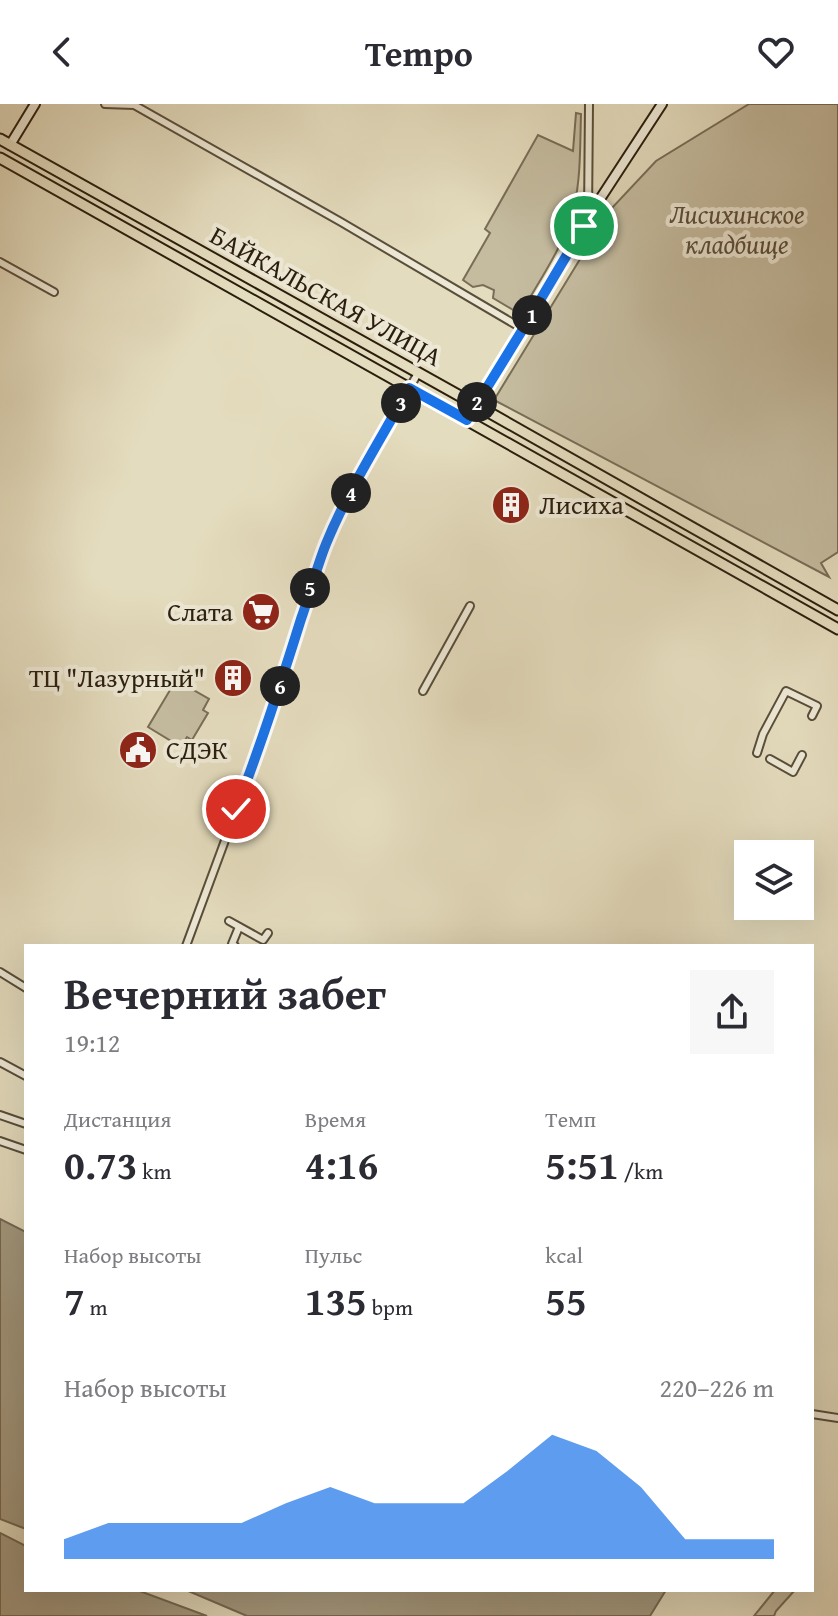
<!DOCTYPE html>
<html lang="ru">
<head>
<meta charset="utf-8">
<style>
	body { margin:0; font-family:"Gentium Book Plus",serif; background:#f7f7f7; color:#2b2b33; height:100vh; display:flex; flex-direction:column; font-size:30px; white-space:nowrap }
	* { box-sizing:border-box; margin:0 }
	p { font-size:26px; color:#7c7c81 }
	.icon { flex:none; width:44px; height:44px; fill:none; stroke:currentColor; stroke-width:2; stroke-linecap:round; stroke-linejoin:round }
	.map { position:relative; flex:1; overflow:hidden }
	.side { position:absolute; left:24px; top:840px; width:790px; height:648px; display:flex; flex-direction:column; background:#fff; border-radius:0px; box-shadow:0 8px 32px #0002 }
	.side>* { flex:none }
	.tools { position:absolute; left:734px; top:736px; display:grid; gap:16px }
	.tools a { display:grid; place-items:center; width:80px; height:80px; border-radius:0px; background:#fff; box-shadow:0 8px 32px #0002; font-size:40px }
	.pin { position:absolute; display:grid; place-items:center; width:68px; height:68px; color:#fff; margin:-34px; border:4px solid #fff; border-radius:50%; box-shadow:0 2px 8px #0007 }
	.km { position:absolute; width:40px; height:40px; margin:-20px; border-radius:50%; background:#222; color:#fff; font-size:22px; line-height:40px; text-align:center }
	.round { display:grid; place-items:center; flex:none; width:84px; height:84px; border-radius:0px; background:#f7f7f7 }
	.overview { display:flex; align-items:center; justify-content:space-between; height:136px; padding:0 40px }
	h1 { font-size:44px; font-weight:700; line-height:60px }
	.metrics { display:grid; grid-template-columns:repeat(3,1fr); gap:12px; height:136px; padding:8px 40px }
	.metrics div { display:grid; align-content:center }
	.metrics b { font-size:40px; font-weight:700 }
	.metrics small { font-size:22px; font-weight:400 }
	.metrics p { font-size:22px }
	.chart { height:224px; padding:16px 40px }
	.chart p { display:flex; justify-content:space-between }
	.chart svg { width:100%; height:144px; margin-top:8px; fill:#1a73e8; opacity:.7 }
	header { display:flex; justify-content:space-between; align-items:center; height:104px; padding:0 40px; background:#fff; font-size:36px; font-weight:700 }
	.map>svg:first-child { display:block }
	.green { fill:#c5bca0; stroke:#786d57; stroke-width:2 }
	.water { fill:#a59b82; stroke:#746954; stroke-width:2 }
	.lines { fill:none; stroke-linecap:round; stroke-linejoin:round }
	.street-casing { stroke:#594e3a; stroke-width:10 }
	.secondary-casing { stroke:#2b1e0e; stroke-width:12 }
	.primary-casing { stroke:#2b1e0e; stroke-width:13 }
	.street { stroke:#ede8d5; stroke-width:6 }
	.secondary { stroke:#ede8d5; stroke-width:8 }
	.primary { stroke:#e4dcbe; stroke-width:9 }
	.route-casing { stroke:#fff; stroke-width:16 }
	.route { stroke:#1a73e8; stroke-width:10 }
	.labels { text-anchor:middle; stroke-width:8; stroke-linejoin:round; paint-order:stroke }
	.park-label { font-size:26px; font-style:italic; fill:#594d3a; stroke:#ede8d5 }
	.street-label { font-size:26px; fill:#2b1e0e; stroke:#ede8d5 }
	.poi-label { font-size:26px; fill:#2b1e0e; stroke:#ede8d5; text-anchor:start }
</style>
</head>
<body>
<header><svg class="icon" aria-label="back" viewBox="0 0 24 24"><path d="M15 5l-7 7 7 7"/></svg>Tempo<svg class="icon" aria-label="heart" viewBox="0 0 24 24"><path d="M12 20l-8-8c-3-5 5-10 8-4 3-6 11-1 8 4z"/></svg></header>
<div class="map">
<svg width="838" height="1512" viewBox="0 0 838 1512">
	<rect width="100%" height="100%" fill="#e4dcbe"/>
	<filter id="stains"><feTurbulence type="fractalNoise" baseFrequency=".0025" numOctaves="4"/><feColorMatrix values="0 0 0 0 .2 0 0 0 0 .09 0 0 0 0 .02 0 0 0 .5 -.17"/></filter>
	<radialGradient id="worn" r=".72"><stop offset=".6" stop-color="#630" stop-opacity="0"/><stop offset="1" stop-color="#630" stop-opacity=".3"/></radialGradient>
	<g class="green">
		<path d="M749,0H838V448L821,459L829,473L494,296L610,106L656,57Z"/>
		<path d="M576,9L581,10C580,40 581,73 574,103C565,139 543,171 525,202L520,207H515L493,194L494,186L483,181L473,183L463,176L490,129L485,125L538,31L573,47Z"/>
		<path d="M176,576L209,595L203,606L208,609L192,636L187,633L181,643L148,623Z"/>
		<path d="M775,1486H795L776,1507L774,1512H754Z"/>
	</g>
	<g class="water">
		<path d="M0,1115L26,1128V1425L0,1415Z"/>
		<path d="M0,1429L26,1442V1486H137L207,1512H0Z"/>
		<path d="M186,1486H666L650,1512H247Z"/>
	</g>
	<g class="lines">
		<g class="street-casing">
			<g id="street">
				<path d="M105,0L134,1L341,118L523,225"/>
				<path d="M588,112L589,0"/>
				<path d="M0,158L54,188"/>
				<path d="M423,587L470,502"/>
				<path d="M757,649L763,630L786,587L817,602L812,612"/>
				<path d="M770,655L793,668L802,651"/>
				<path d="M229,817L263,836L268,829"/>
				<path d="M186,842L268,620L310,482L326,440L339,409L418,269"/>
				<path d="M235,842L232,840L239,823"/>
				<path d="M0,868L26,884"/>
				<path d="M0,958L26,972"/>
				<path d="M0,1011L26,1020"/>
				<path d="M0,1037L26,1046"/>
				<path d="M812,1310L838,1314"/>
			</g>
		</g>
		<g class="secondary-casing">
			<g id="secondary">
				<path d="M10,41L35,0"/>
				<path d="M467,316L587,115L662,0"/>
			</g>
		</g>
		<g class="primary-casing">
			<g id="primary">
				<path d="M0,35L476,301L838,506"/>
				<path d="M0,54L838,525"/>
			</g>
		</g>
		<use href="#street" class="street"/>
		<use href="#secondary" class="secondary"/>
		<use href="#primary" class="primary"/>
	</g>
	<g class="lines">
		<g class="route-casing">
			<path id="route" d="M236,705C261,642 281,579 301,515C310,490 316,465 326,440C348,386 381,335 409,284L467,316L523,225L584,122"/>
		</g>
		<use href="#route" class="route"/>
	</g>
	<defs>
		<g id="building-disc" transform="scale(2)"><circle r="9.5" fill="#8f2418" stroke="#ede8d5"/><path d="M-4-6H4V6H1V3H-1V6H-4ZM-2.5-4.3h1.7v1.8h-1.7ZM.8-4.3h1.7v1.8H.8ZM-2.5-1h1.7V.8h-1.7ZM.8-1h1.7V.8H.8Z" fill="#fff"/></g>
		<g id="supermarket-disc" transform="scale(2)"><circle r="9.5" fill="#8f2418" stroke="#ede8d5"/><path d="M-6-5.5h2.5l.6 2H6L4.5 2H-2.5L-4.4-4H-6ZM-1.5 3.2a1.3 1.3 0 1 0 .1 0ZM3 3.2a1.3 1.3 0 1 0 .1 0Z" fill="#fff"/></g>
		<g id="civic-disc" transform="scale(2)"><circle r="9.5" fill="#8f2418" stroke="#ede8d5"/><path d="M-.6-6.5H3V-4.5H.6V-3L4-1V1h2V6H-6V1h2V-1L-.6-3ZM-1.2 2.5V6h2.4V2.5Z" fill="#fff"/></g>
	</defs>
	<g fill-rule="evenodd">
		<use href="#building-disc" x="511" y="401"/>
		<use href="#supermarket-disc" x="261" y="508"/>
		<use href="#building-disc" x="233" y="574"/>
		<use href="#civic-disc" x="138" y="646"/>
	</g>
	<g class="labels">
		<g class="park-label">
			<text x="737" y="119">Лисихинское<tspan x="737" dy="30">кладбище</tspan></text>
		</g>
		<g class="street-label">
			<text transform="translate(326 192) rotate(29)" y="9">БАЙКАЛЬСКАЯ УЛИЦА</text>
		</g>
		<g class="poi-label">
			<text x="539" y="410">Лисиха</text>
			<text x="233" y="517" text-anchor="end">Слата</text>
			<text x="205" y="583" text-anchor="end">ТЦ "Лазурный"</text>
			<text x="166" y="655">СДЭК</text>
		</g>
	</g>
	<rect width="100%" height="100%" filter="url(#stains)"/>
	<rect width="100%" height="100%" fill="url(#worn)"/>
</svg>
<div class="tools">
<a><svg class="icon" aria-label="layers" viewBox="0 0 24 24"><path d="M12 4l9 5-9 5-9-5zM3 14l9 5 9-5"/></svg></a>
</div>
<div class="pin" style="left:584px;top:122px;background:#1e9e55"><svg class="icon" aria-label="arrive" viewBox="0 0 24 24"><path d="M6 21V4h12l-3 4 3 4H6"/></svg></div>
<div class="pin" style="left:236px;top:705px;background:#d93025"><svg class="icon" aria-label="check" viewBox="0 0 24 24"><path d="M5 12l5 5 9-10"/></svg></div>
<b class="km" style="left:532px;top:211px">1</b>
<b class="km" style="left:477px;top:298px">2</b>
<b class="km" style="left:401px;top:299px">3</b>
<b class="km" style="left:351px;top:389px">4</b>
<b class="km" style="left:310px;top:484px">5</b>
<b class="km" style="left:280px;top:582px">6</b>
<section class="side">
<div class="overview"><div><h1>Вечерний забег</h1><p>19:12</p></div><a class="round"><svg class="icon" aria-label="share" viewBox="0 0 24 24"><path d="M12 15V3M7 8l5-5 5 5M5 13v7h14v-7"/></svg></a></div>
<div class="metrics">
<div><p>Дистанция</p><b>0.73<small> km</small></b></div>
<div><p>Время</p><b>4:16</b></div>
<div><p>Темп</p><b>5:51<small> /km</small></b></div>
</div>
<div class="metrics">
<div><p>Набор высоты</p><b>7<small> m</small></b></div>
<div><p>Пульс</p><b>135<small> bpm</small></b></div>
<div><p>kcal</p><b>55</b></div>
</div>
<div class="chart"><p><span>Набор высоты</span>220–226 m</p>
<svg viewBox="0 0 160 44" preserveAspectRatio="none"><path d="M0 44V38L10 33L20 33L30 33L40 33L50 27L60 22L70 27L80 27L90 27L100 17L110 6L120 11L130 22L140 38L150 38L160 38V44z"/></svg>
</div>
</section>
</div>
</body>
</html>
